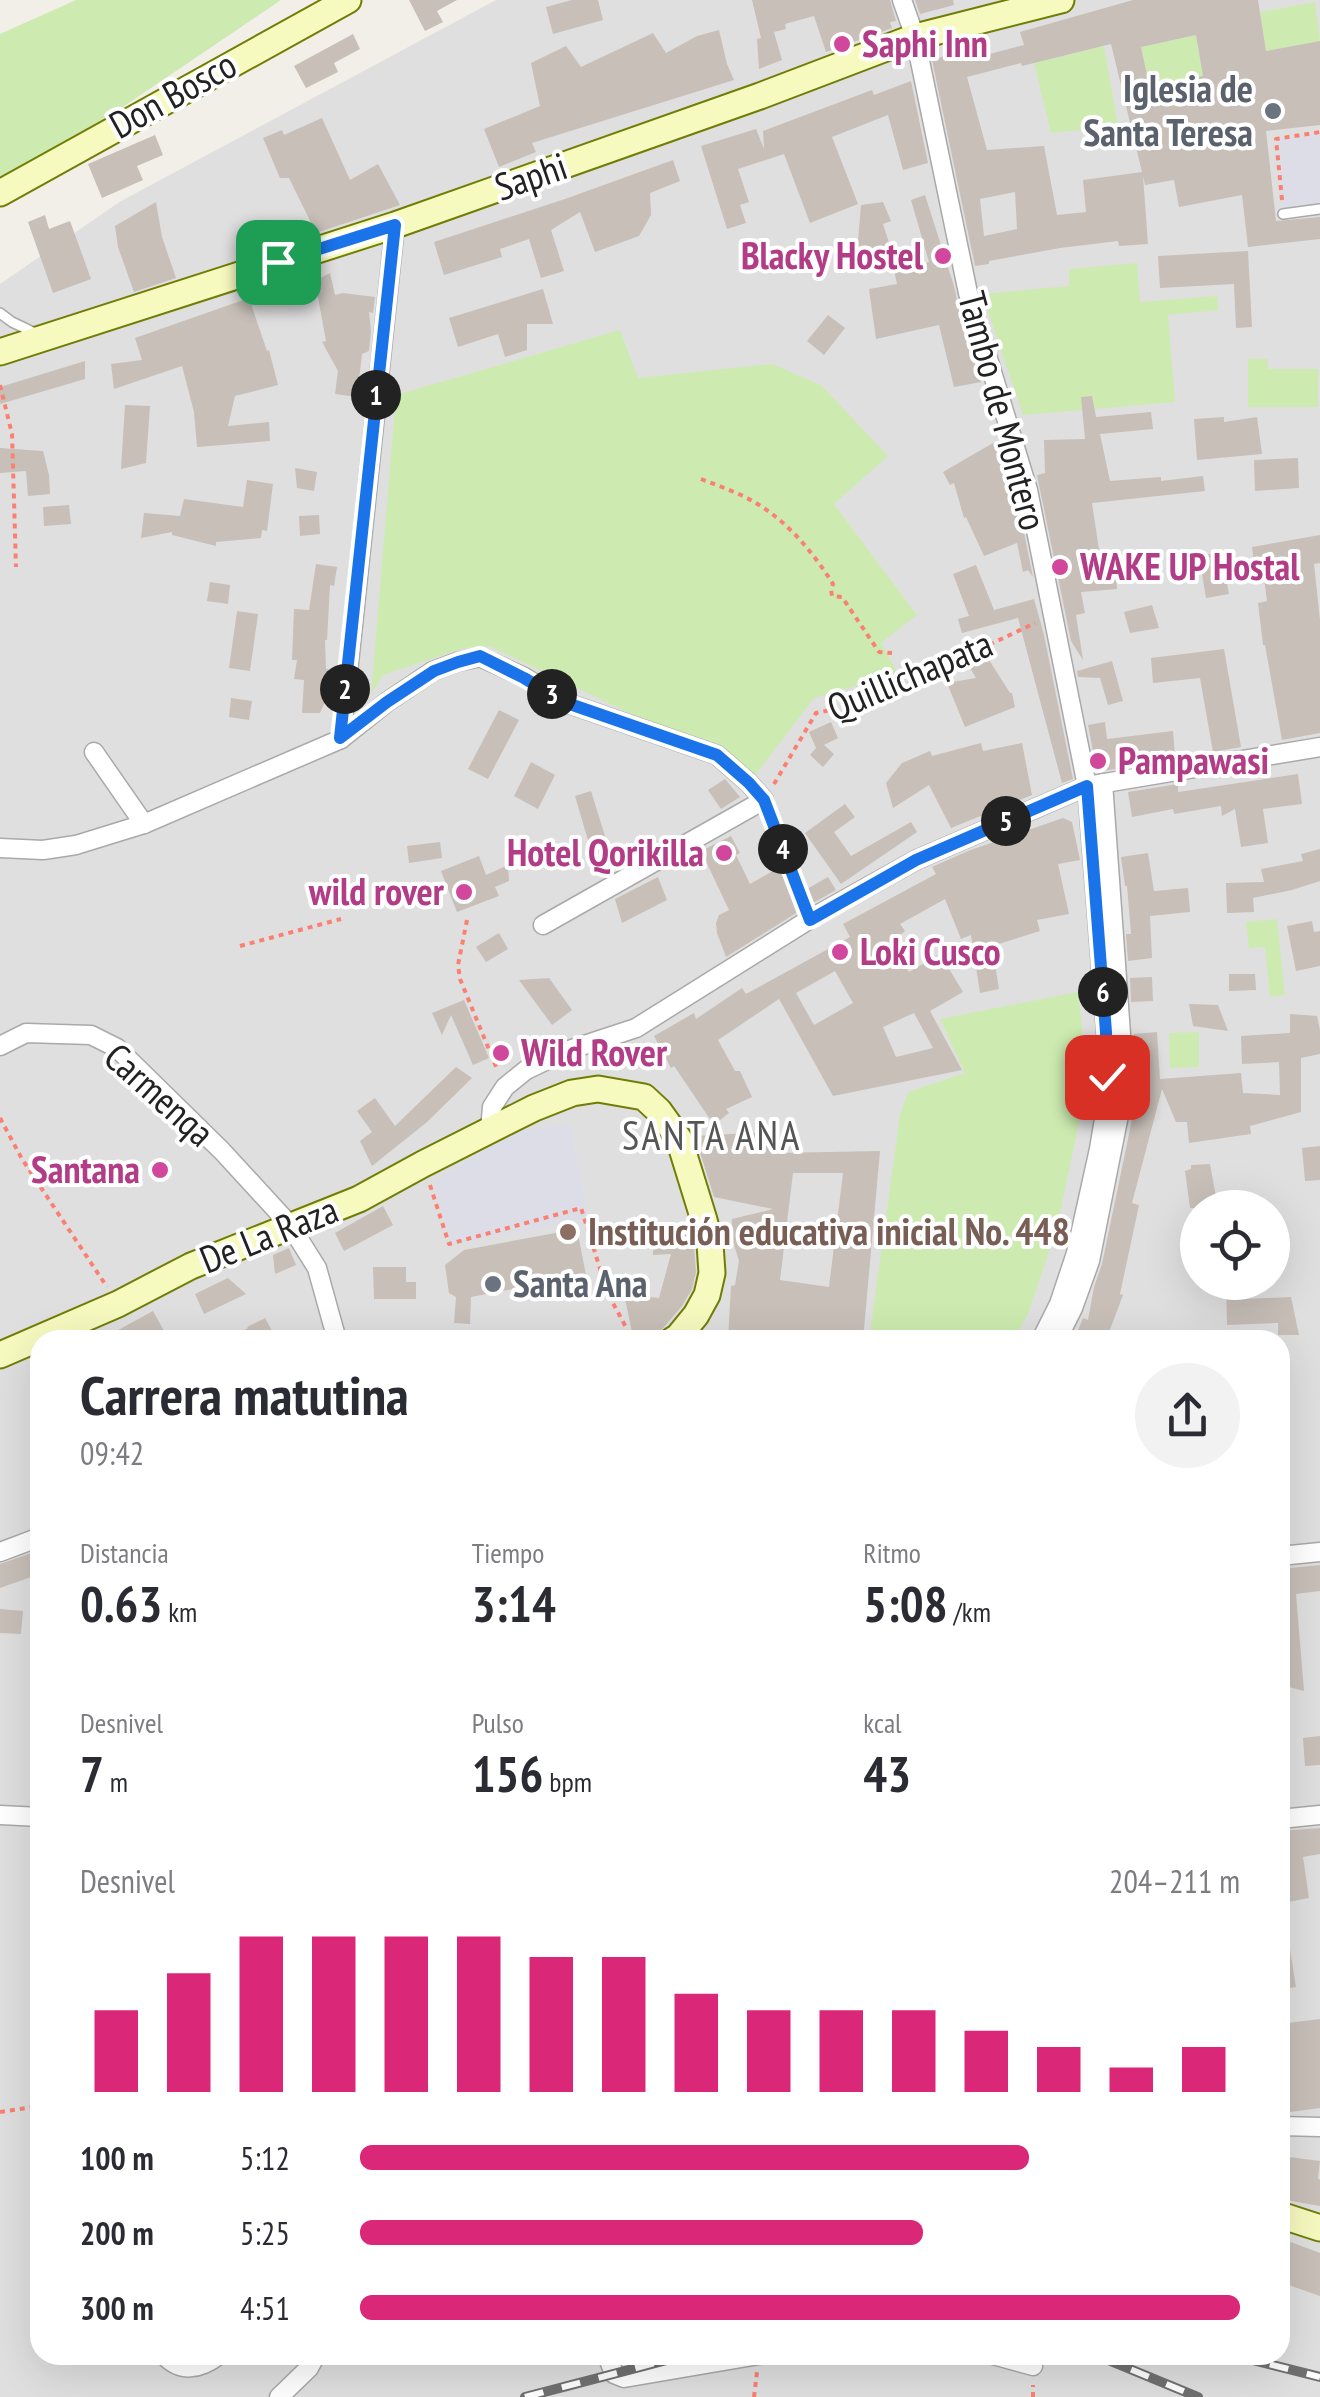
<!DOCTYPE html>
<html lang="es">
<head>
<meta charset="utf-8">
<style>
	body { margin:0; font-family:"PT Sans Narrow",sans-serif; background:#f2f2f3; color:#2b2b33; height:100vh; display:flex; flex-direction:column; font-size:38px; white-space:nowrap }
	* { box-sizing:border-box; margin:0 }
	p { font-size:32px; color:#7c7c81 }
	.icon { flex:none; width:55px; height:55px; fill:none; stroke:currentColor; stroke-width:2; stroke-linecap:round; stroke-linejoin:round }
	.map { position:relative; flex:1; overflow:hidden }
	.panel { position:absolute; left:30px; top:1330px; width:1260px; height:1035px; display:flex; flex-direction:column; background:#fff; border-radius:30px; box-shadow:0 10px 40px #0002 }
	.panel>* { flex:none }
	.tools { position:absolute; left:1180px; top:1190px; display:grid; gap:20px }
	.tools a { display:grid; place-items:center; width:110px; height:110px; border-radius:50%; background:#fff; box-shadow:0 10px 40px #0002; font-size:50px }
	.pin { position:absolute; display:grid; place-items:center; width:85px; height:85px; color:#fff; margin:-42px; border-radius:20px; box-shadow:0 5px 15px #0006 }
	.km { position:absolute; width:50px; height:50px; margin:-25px; border-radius:50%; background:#222; color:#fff; font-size:28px; line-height:50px; text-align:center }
	.round { display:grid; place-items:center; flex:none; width:105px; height:105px; border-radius:52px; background:#f2f2f3 }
	.head { display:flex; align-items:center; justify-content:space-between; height:170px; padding:0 50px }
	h1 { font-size:55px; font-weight:600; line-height:75px }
	.metrics { display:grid; grid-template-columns:repeat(3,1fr); gap:15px; height:170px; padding:10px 50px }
	.metrics div { display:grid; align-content:center }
	.metrics b { font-size:50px; font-weight:600 }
	.metrics small { font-size:28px; font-weight:400 }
	.metrics p { font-size:28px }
	.chart { height:280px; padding:20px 50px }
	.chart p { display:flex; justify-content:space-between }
	.chart svg { width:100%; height:180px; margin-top:10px; stroke:#db2777; stroke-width:6 }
	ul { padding:0 50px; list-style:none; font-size:32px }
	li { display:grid; grid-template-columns:160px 120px 1fr; align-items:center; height:75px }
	li i { height:25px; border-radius:12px; background:#db2777 }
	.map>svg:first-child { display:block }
	.residential { fill:#e0dfdf; fill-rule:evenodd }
	.grass { fill:#cdebb0 }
	.plaza { fill:#dddde8 }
	.building { fill:#c7bfb8; fill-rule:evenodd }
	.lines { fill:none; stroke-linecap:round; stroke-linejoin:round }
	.lane-casing { stroke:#a9a9a9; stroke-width:12 }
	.street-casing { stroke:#a9a9a9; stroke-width:21 }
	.secondary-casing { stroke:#707d05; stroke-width:29 }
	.path { stroke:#fa8072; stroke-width:4; stroke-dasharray:5 5; stroke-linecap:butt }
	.lane { stroke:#fff; stroke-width:9 }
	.street { stroke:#fff; stroke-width:18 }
	.secondary { stroke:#f7fabf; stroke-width:25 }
	.rail-casing { stroke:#707070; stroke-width:10 }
	.rail { stroke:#fff; stroke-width:6; stroke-dasharray:19; stroke-linecap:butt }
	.route-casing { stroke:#fff; stroke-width:20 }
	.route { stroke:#1a73e8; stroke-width:12 }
	.hotel-dot { fill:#d1479c; stroke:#fff; stroke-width:4 }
	.worship-dot { fill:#6b7280; stroke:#fff; stroke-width:4 }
	.education-dot { fill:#8d6e63; stroke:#fff; stroke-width:4 }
	.labels { text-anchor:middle; stroke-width:8; stroke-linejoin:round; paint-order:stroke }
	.hotel-label { font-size:38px; font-weight:bold; fill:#b23c85; stroke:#fff; text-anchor:start }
	.worship-label { font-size:38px; font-weight:bold; fill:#5b616d; stroke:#fff; text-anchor:end }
	.street-label { font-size:38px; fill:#222; stroke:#fff }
	.education-label { font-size:38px; font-weight:bold; fill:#785e54; stroke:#fff; text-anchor:start }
	.neighbourhood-label { font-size:40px; letter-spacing:2.5px; fill:#555; stroke:#fff }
</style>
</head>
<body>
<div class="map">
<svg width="1320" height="2397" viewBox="0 0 1320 2397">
	<rect width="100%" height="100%" fill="#f2efe9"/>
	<path class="residential" d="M496,0H1320V2397H0V284L121,201ZM1198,1208H1272V1282H1198ZM40,1340H1280V2355H40Z"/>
	<g class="grass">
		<path d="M76,0H281L0,190V34Z"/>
		<path d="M1315,2L1320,41L1266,51L1260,12Z"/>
		<path d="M1196,35L1203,76L1149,85L1141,47Z"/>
		<path d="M1104,46L1118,126L1051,133L1034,63Z"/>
		<path d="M1137,263L1140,302L1217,296L1218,310L1168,315L1175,402L1023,415L982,294L1069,286V269Z"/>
		<path d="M620,330L638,378L772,364L821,385L888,456L834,504L917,615L881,643L898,674L814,698L749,783L717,755L489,646L464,648L383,675L371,694L396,395Z"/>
		<path d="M1248,359H1268V369H1318V407H1248Z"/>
		<path d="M1277,919L1285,995L1270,997L1265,947L1249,948L1246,922Z"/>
		<path d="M1078,992L1088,1079L1057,1228L1028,1314L1013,1340H869L900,1115L908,1092L965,1073L940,1019Z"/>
		<path d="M1199,1032V1067L1170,1068L1169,1033Z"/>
	</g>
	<g class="plaza">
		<path d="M1320,132V209L1283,214L1277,139Z"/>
		<path d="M570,1124L588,1218L452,1245L433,1181L517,1130Z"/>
	</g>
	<g class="building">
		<path d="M409,0H457L437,11L443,22L425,31Z"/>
		<path d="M572,0H598L603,20L553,34L546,7Z"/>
		<path d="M752,0H890L896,21L890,22L892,28L826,52L814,16L785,24L786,29L774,32L782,60L759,69L757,39L761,38Z"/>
		<path d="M915,0H953L954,5L920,14Z"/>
		<path d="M1133,0H1258L1266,51L1320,41V125L1266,131L1276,221L1320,217V239L1248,247L1242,195L1179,207L1174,180L1145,185L1143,176L1148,244L1119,246L1118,241L1060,248L989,261V264L975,266L932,60L960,51L963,61L1024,45L1020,32ZM1196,35L1203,76L1149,85L1141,47ZM1111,44L1142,172L1083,180L1086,212L1057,215L1044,146L987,150L967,77L1021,63L1022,66ZM1015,192L1017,229L984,236L980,199Z"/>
		<path d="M719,30L727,64L734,80L532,143L536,152L499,167L484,129L540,106L531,63L566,46L581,67L653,33L666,53L697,36Z"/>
		<path d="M353,34L360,49L334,63L338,72L306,88L294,66Z"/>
		<path d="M911,81L928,163L903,170L888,115L832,137L858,204L810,223L784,154L738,169L749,202L740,205L746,223L727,229L701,146L756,129L764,149L763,131L872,90L874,95Z"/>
		<path d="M322,118L350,180L378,164L400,205L316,233L289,178H280L263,138L282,130L284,135Z"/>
		<path d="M155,135L163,155L137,166L143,180L102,198L88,164Z"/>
		<path d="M673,160L680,181L650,193L651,215L639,236L595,252L580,212L551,230L564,271L541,278L529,239L500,249L502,257L444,275L434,242L565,199Z"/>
		<path d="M925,195L954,286L963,329L966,328L981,382L954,387L939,325L876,339L869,289L897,284L894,270L929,262L911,200Z"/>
		<path d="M156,202L162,237L176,278L134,292L118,247L115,226Z"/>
		<path d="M883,202L891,221L883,224L891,249L849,262L844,246L858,241L861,205Z"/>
		<path d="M45,215L49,229L70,221L91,279L53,293L28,222Z"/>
		<path d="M1248,251L1252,327L1236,328L1234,284L1160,288L1158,256Z"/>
		<path d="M330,273L335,295L343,293L375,297L373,313L369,312L371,331L369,351L362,354L357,397L335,394L338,371L322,342L326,341L315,281Z"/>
		<path d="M543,289L553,324H527V350L505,357L498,334L458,347L449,318Z"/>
		<path d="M249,298L267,351L269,350L278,385L235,396L228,426L269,422L270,441L197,447L194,412L182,366L114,389L111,364L142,360L135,338Z"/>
		<path d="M828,315L845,328L824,355L807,341Z"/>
		<path d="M85,361V379L0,404V387Z"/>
		<path d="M1092,396L1096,417L1151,412L1153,429L1100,434L1110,481L1161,477V481L1203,476L1205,491L1092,503L1099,550H1101L1104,557L1115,556L1117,589L1081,592L1085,613L1076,615L1083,660L1071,641L1037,475L1045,473L1044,440L1085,439L1081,397Z"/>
		<path d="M125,405L150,406L146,463L121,469Z"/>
		<path d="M1224,417V422L1257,417L1262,454L1197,460L1194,419Z"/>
		<path d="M1000,439L1016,493L1033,577L1028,570L1023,572L1017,543L984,556L966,517L964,518L954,483L950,485L943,472Z"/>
		<path d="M0,448L43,451L49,475L50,494L28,496L26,471L0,473Z"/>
		<path d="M1298,458L1299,488L1255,491L1254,460Z"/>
		<path d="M295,468L317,472L314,491L297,488Z"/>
		<path d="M247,480L273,484L267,531L262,530L261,538L216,542V546L172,535V532L141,538L144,513L180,516L184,499L243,507Z"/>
		<path d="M69,505L71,524L44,526L43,507Z"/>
		<path d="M319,515L320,534L300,536L299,516Z"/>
		<path d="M1320,535V563L1314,564L1320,620V733L1282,740L1265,645H1263L1258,603L1267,601L1263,570L1255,571L1252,547Z"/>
		<path d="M1221,552L1229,594L1206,598L1199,556Z"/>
		<path d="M316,564L337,567L334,586L330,585L327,640H325L326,669L335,671L333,685L320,713H302L304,680L294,679L297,660H292L294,609L309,610Z"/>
		<path d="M976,565L994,610L1034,599L1044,635L1073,779L1062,783L1018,618L962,633L958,619L969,616L953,574Z"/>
		<path d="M210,582L230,585L228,604L207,601Z"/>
		<path d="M1152,605L1159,628L1130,633L1124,612Z"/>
		<path d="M237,611L258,614L250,671L229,668Z"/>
		<path d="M1224,649L1241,747L1213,752L1200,678L1153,683L1151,658Z"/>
		<path d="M986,655L1010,693H1012L1015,707L965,727L947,683L976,678L969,666Z"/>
		<path d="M1112,661L1123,701L1108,705L1100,678L1078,677L1077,671Z"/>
		<path d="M231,698L252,701L249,720L229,717Z"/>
		<path d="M499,710L519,720L488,779L468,769Z"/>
		<path d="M831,722L838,738L824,745L834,754L823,767L810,755L816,748L809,732Z"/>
		<path d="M1105,722L1107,739L1173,731L1175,759L1097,772L1088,725Z"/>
		<path d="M981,743L983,751L1022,743L1032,795L951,828L929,785L893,808L886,783L902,763L930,751L932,756Z"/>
		<path d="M531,762L555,775L538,809L514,796Z"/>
		<path d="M1298,774L1302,804L1263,809L1268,843L1241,847L1235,809L1222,816L1221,806L1174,814L1173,809L1132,817L1128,792L1178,784V792Z"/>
		<path d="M725,779L740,797L721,809L708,790Z"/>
		<path d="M591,791L609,849L592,854L575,796Z"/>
		<path d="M845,804L855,817L834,832L851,856L911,822L917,832L841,884L805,833Z"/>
		<path d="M1063,818L1072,822L1080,860L1058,864L1069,914L1037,920L1040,931L992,946L999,989L980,993L971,935L961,939L945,899L900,924L905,931L892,941L909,972L940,954L963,992L930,1011L962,1070L833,1096L779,999L718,1040L735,1071H740L752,1097L726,1109L729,1113L714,1125L674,1066L671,1068L654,1036L694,1013L696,1019L742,988L746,994L850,937L843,924L936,874L932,867L968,851ZM835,971L853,1003L814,1025L796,993ZM914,1013L933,1048L896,1057L883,1027Z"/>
		<path d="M731,836L740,853L736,855L750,884L780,867L798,912L726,957L717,933L716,923L719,915L729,910L701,851Z"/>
		<path d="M440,842L442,858L409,863L407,846Z"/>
		<path d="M1320,849V881L1292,890L1253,898L1254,912L1227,913L1226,883L1264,882L1261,869L1303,861L1301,854Z"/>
		<path d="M1148,853L1154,891L1188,888L1190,912L1150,916L1152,958L1128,961L1126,934H1131L1127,886H1125L1121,857Z"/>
		<path d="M479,856L486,875L508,865L509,881L495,887L499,896L457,912L441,871Z"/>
		<path d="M658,877L667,900L622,923L615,899Z"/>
		<path d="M828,877L836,890L813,903L807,889Z"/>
		<path d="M1312,921L1314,932L1320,931V966L1296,971L1287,926Z"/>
		<path d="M499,933L508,949L486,962L476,947Z"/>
		<path d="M1229,974H1255L1256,990L1229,991Z"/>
		<path d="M1152,977L1153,1001L1131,1002L1130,978Z"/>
		<path d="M549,978L572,1010L552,1025L519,980Z"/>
		<path d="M464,1000L489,1058L473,1065L451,1015L442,1035L432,1013Z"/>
		<path d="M1189,1004L1218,1005L1228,1031L1193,1026Z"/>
		<path d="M1290,1014L1317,1016L1320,1030V1054L1301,1058V1112L1250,1126L1251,1134L1189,1143L1187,1122H1176L1162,1089L1132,1203L1139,1205L1120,1294L1123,1295L1106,1340H1074L1083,1318L1088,1320L1094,1287L1102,1264L1134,1110V1034L1157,1032L1160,1079L1241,1073L1243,1093L1280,1095L1279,1062L1242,1064L1241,1036L1290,1033Z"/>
		<path d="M456,1067L472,1078L427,1122L372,1166L360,1141L372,1132L357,1111L375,1098L395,1126Z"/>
		<path d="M770,1132L777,1153L880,1151L863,1340H728L731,1286L735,1285L739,1261L731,1235L732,1219L773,1209L714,1197L695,1136ZM793,1173H843L829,1287L780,1280Z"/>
		<path d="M1320,1146V1180L1305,1181L1302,1148Z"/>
		<path d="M1210,1164L1218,1208H1190L1185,1171L1191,1169V1165Z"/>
		<path d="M383,1206L393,1225L344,1251L335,1233Z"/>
		<path d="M577,1229L586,1275L471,1297L470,1324L454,1323L456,1297L449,1293L445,1265L464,1250Z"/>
		<path d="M689,1229L694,1247L696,1272L692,1289L682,1306L658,1334L632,1332L624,1294L659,1298L671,1254L653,1255V1237Z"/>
		<path d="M289,1248L296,1265L275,1274L273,1255Z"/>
		<path d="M373,1267H406V1282H416V1299H374Z"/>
		<path d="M228,1278L246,1294L204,1314L195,1294Z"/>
		<path d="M1226,1282H1243L1245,1299L1291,1297L1299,1335H1278V1323L1227,1325Z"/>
		<path d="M153,1311L169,1340H100Z"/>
		<path d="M265,1318L277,1340H226L248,1328L247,1327Z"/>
		<path d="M40,1550V1574L0,1588V1564Z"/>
		<path d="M1320,1565V1591L1296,1594L1304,1691L1285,1686L1280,1642V1569Z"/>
		<path d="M0,1609L23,1611L21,1634L0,1633Z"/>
		<path d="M1320,1736V1765L1305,1766L1303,1738Z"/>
		<path d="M1320,1828V1854L1303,1857L1309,1898L1288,1902L1280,1831Z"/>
		<path d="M1280,1943H1289L1296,1987L1280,1990Z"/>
		<path d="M1320,2019V2108L1283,2113L1280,2088V2024Z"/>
		<path d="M1281,2156L1320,2161L1318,2178L1320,2180V2206L1280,2199Z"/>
		<path d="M1280,2238L1320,2253V2296L1280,2282Z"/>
	</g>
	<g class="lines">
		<g class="lane-casing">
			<g id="lane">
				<path d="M1283,214L1320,209"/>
				<path d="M0,313L12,322L37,334"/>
				<path d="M764,801L810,919"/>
			</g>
		</g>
		<g class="street-casing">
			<g id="street">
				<path d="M902,0L915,37L968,293L1028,490L1087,786L1106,1032V1107L1099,1149L1076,1253L1059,1304L1041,1340"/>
				<path d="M341,739L395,225"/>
				<path d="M94,752L144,824"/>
				<path d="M0,848L43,850L76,845L144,824L341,739L387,702L433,671L457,662L480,657L524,677L564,702L717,755L749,783L764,800L543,925"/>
				<path d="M0,1046L26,1033L91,1035L117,1048L222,1151L290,1225L317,1268L337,1340"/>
				<path d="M490,1130L492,1107L505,1087L526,1070L566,1051L636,1028L810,919L916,860L1087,786L1320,747"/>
				<path d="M1057,1340L1073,1308L1090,1261L1120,1110L1121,1034L1103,783"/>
				<path d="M0,1552L40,1537"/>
				<path d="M1280,1556L1320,1552"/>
				<path d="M0,1815L40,1817"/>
				<path d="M1280,1819L1320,1815"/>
				<path d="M1280,2126L1320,2127"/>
				<path d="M164,2355C180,2373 200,2370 219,2355"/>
				<path d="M607,2355L614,2374L624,2378L759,2355"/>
				<path d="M993,2355L1033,2366"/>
				<path d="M279,2397L309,2368L316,2355"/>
			</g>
		</g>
		<g class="secondary-casing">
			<g id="secondary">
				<path d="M0,193L348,0"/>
				<path d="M0,352L395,225L760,96L915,37L1061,0"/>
				<path d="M0,1355L118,1304L191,1266L359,1199L423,1164L534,1108L572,1093L598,1089L644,1097L659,1111L679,1139L704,1220L710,1244L712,1273L707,1295L696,1315L678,1337L673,1340"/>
				<path d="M1280,2215L1320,2228"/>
			</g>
		</g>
		<g class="path">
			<path d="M1282,200L1276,139L1320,132"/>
			<path d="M0,385L12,434L16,567"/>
			<path d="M701,479C716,485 731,490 745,497C783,516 811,549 833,584L831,590L832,596L842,597L879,652L892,653"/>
			<path d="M774,784L816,713L869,702L1035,623"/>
			<path d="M467,920L458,965L460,979L497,1069"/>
			<path d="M240,946L341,919"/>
			<path d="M0,1118L22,1159L107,1287"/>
			<path d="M430,1185L449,1244L581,1208L608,1294L627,1329L629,1340"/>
			<path d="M0,2112L40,2106"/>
			<path d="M754,2397L757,2372"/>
			<path d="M1033,2397V2385"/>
		</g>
		<use href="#lane" class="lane"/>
		<use href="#street" class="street"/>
		<use href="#secondary" class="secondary"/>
		<g class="rail-casing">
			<g id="rail">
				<path d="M1096,2355L1198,2397"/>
				<path d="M1233,2355L1320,2377"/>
				<path d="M525,2397L686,2355"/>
			</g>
		</g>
		<use href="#rail" class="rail"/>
	</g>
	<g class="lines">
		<g class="route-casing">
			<path id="route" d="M278,262L395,225L340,738L387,702L434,671L458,662L480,656L524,678L564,702L717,755L749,783L764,800L810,920L916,860L1087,786L1106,1032L1107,1077"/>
		</g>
		<use href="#route" class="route"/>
	</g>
	<g class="hotel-dot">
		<circle cx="842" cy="44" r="10"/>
		<circle cx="943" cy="256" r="10"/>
		<circle cx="1060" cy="567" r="10"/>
		<circle cx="1098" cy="761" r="10"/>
		<circle cx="724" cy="853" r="10"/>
		<circle cx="464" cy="892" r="10"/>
		<circle cx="840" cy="952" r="10"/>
		<circle cx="501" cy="1053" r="10"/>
		<circle cx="160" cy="1170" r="10"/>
	</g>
	<g class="worship-dot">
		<circle cx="1273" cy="111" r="10"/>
		<circle cx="493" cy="1284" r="10"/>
	</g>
	<circle class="education-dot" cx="568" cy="1232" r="10"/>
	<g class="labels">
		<g class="hotel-label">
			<text x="862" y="57">Saphi Inn</text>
			<text x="923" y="269" text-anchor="end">Blacky Hostel</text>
			<text x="1080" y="580">WAKE UP Hostal</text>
			<text x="1118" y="774">Pampawasi</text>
			<text x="704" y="866" text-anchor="end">Hotel Qorikilla</text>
			<text x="444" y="905" text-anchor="end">wild rover</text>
			<text x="860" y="965">Loki Cusco</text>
			<text x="521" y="1066">Wild Rover</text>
			<text x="140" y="1183" text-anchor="end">Santana</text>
		</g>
		<g class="worship-label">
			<text x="1253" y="102">Iglesia de<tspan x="1253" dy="44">Santa Teresa</tspan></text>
			<text x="513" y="1297" text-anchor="start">Santa Ana</text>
		</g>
		<g class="street-label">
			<text transform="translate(173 95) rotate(-29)" y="13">Don Bosco</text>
			<text transform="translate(531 177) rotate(-19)" y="13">Saphi</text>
			<text transform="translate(1002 411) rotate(75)" y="13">Tambo de Montero</text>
			<text transform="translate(910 676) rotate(-23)" y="13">Quillichapata</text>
			<text transform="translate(159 1095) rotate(42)" y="13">Carmenqa</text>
			<text transform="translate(269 1235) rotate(-22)" y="13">De La Raza</text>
		</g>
		<g class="education-label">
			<text x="588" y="1245">Institución educativa inicial No. 448</text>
		</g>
		<g class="neighbourhood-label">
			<text x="712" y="1150">SANTA ANA</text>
		</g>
	</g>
</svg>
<div class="tools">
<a><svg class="icon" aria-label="locate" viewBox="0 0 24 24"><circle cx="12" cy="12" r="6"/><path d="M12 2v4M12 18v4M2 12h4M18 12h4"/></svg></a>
</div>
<div class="pin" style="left:278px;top:262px;background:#1e9e55"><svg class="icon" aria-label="arrive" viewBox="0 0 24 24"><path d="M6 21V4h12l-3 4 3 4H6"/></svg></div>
<div class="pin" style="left:1107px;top:1077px;background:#d93025"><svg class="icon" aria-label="check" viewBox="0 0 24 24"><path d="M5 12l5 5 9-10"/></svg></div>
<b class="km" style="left:376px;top:395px">1</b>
<b class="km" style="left:345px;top:689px">2</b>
<b class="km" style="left:552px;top:694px">3</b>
<b class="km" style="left:783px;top:849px">4</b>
<b class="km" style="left:1006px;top:821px">5</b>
<b class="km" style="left:1103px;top:992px">6</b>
<section class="panel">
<div class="head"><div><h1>Carrera matutina</h1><p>09:42</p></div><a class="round"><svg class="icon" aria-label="share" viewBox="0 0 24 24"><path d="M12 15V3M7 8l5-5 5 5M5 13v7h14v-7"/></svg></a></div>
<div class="metrics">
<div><p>Distancia</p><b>0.63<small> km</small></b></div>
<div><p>Tiempo</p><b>3:14</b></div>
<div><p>Ritmo</p><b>5:08<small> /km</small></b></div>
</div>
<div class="metrics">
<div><p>Desnivel</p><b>7<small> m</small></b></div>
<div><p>Pulso</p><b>156<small> bpm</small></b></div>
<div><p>kcal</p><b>43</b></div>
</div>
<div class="chart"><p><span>Desnivel</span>204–211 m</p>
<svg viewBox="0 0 160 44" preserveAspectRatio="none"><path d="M5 44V24M15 44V15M25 44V6M35 44V6M45 44V6M55 44V6M65 44V11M75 44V11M85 44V20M95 44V24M105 44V24M115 44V24M125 44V29M135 44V33M145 44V38M155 44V33"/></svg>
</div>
<ul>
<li><b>100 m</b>5:12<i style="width:76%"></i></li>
<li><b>200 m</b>5:25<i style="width:64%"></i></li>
<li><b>300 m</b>4:51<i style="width:100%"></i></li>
</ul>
</section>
</div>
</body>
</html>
